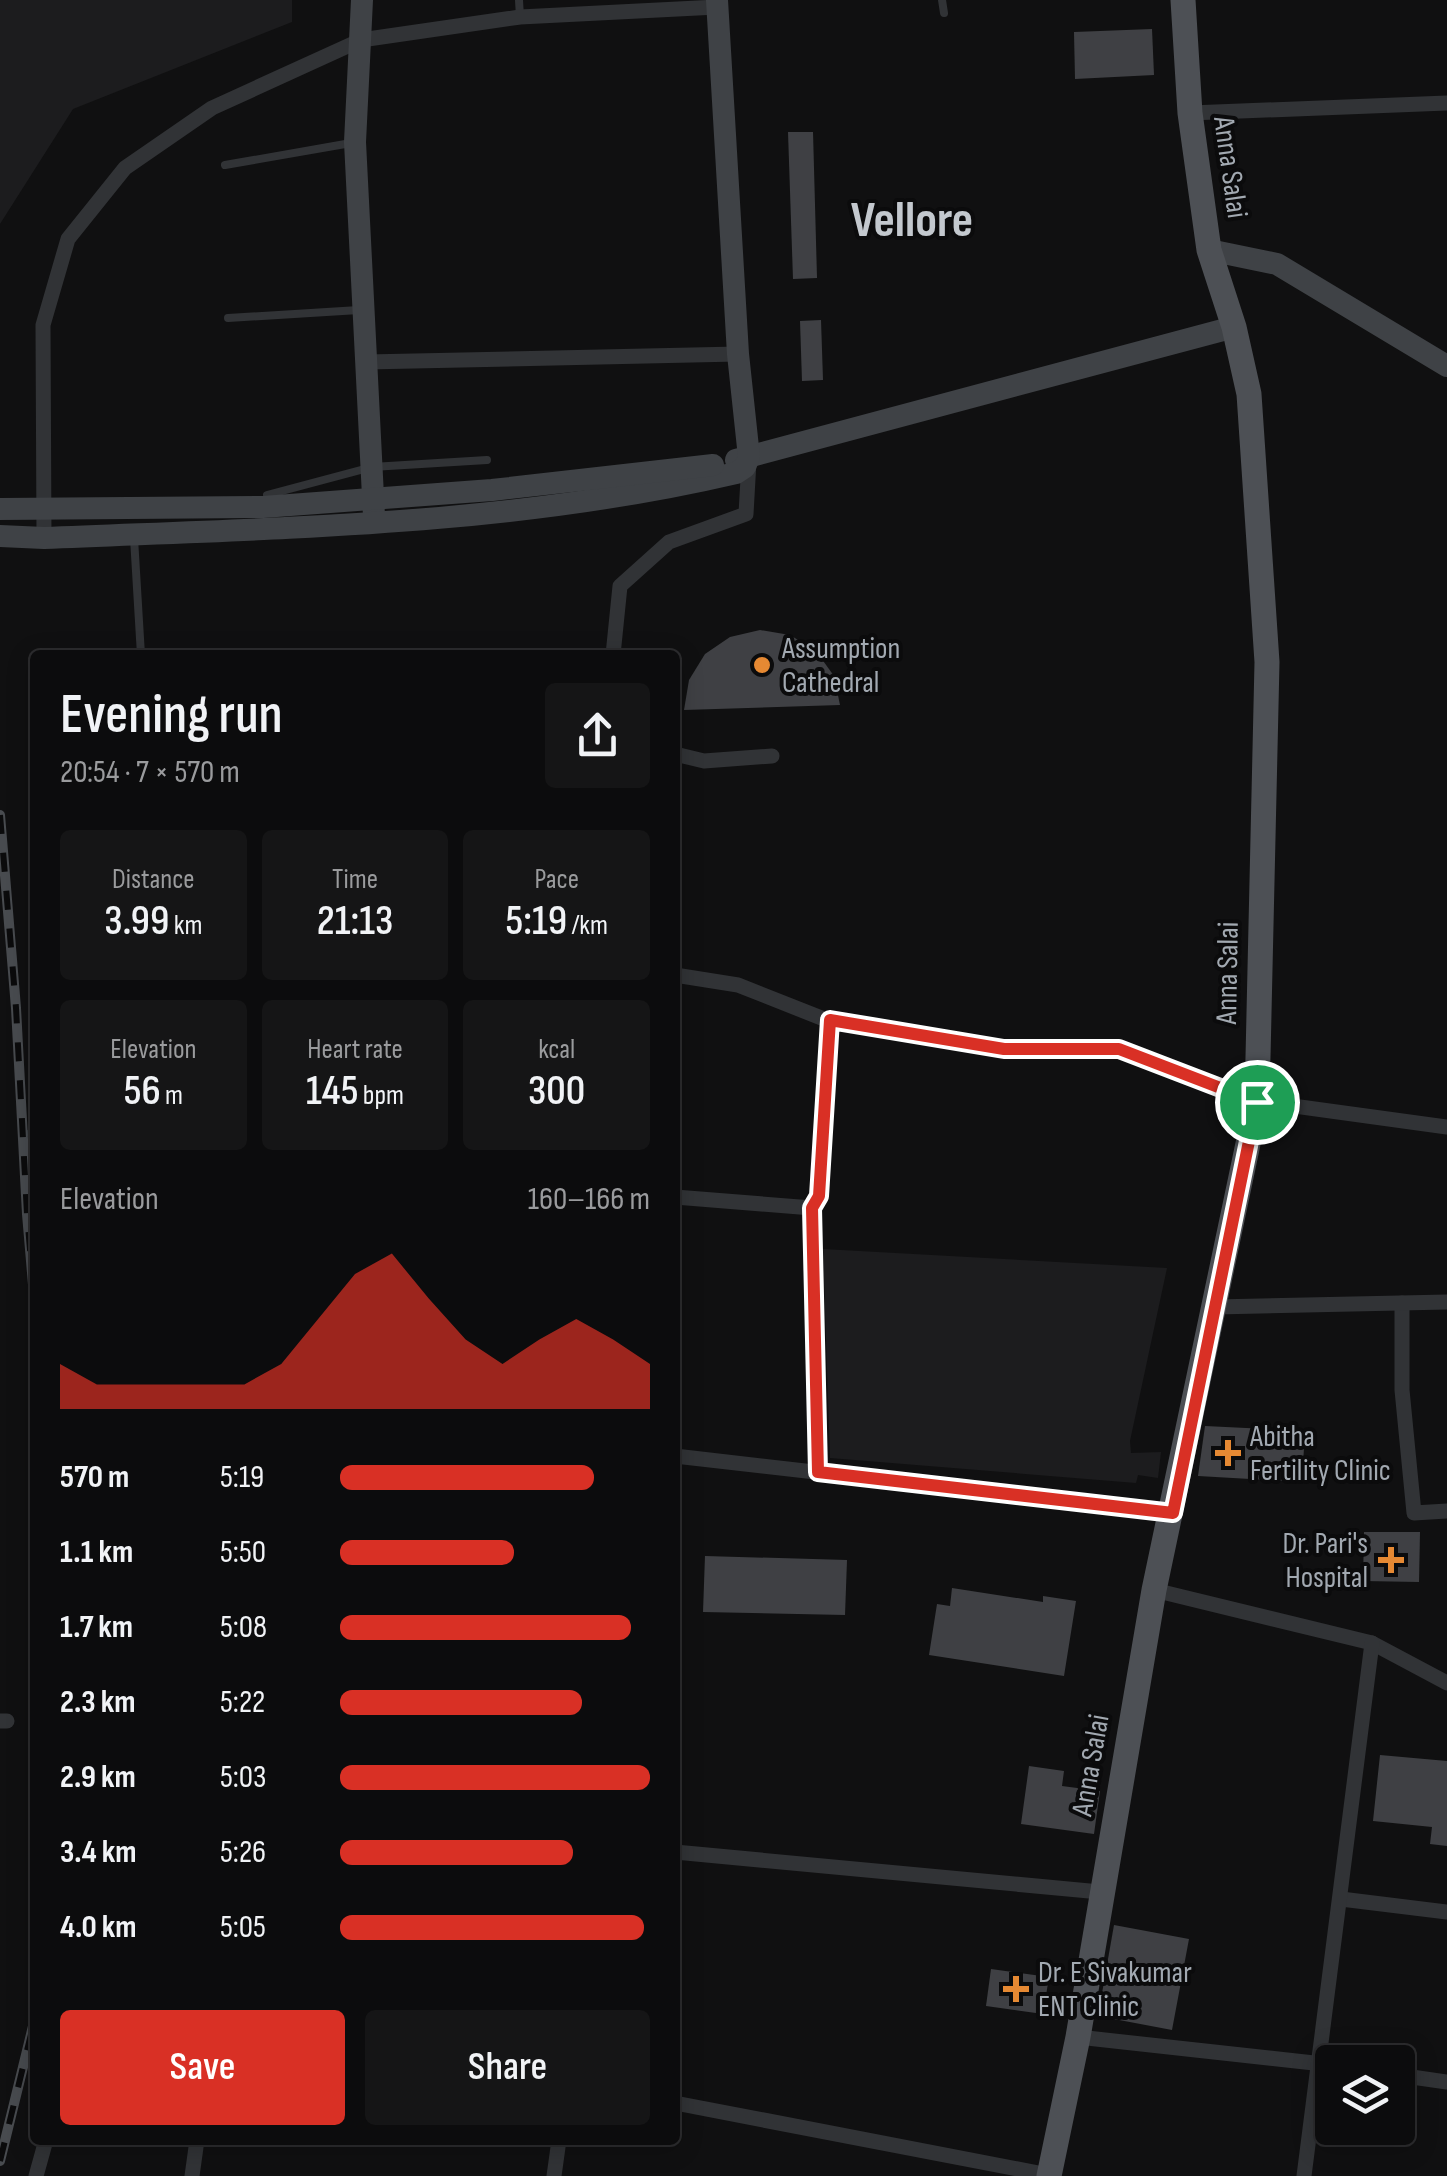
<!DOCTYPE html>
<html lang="en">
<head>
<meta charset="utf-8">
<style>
	body { margin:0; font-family:"Sofia Sans Condensed",sans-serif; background:#151516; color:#f1f3f6; height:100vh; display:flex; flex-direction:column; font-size:38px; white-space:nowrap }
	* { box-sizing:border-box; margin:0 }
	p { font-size:32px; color:#9a9b9d }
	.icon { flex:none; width:55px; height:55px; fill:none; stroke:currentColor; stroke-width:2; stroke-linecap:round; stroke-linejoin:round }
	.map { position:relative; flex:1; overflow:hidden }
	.panel { position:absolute; left:30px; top:650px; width:650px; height:1495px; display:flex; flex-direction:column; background:#0c0c0d; border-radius:10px; box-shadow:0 5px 25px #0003,0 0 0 2px #2c2c2e }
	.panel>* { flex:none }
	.fabs { position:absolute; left:1315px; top:2045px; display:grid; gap:20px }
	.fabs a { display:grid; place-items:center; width:100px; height:100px; border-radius:10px; background:#0c0c0d; box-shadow:0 5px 25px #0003,0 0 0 2px #2c2c2e; font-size:50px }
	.pin { position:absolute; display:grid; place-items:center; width:85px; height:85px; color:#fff; margin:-42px; border:5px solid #fff; border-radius:50%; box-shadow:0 2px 10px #0007 }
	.round { display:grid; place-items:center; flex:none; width:105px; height:105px; border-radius:10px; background:#151516 }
	.headline { display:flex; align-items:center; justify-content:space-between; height:170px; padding:0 30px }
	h1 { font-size:55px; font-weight:600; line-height:75px }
	.figures { display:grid; grid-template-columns:repeat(3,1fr); gap:15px; height:170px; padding:10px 30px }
	.figures div { display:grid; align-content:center; border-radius:10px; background:#151516; text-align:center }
	.figures b { font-size:42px; font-weight:600 }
	.figures small { font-size:28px; font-weight:400 }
	.figures p { font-size:28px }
	.chart { height:280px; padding:20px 30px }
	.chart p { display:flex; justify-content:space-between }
	.chart svg { width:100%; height:180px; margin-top:10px; fill:#d93025; opacity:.7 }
	.button { display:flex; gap:20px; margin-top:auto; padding:20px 30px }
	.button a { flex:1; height:115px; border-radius:10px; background:#d93025; color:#fff; font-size:40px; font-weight:600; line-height:115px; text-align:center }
	.button a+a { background:#151516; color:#f1f3f6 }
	ul { padding:0 30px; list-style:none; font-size:32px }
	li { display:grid; grid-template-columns:160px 120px 1fr; align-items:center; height:75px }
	li i { height:25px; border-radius:12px; background:#d93025 }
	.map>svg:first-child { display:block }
	.built { fill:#1c1c1e }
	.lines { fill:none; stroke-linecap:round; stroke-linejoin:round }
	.stream { stroke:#2a3539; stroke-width:6 }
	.building { fill:#3f4044 }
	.lane { stroke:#313336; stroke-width:8 }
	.street { stroke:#313336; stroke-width:15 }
	.secondary { stroke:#3f4246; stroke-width:22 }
	.primary { stroke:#4d5055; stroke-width:25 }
	.rail-casing { stroke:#484b4f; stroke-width:10 }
	.rail { stroke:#0b0b0c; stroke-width:6; stroke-dasharray:19; stroke-linecap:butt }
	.secondary-bridge { stroke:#3f4246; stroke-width:22 }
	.route-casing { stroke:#fff; stroke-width:20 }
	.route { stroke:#d93025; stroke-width:12 }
	.poi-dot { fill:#e68933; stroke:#0b0b0c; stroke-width:4 }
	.labels { text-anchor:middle; stroke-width:8; stroke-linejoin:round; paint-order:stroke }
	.street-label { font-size:30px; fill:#a2a9b1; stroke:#0b0b0c }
	.poi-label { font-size:30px; fill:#a2a9b1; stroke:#0b0b0c; text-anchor:start }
	.town-label { font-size:50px; font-weight:bold; fill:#c3c8ce; stroke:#0b0b0c }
</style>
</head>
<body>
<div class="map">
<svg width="1447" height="2176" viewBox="0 0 1447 2176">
	<rect width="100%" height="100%" fill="#101011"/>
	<g class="built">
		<path d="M0,0H292V22L73,109L0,224Z"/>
		<path d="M823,1249L1167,1268L1130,1441L1131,1453L1161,1452L1158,1478L1138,1475L1136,1483L830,1458Z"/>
	</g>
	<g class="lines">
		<path class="stream" d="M28,1133H35"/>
	</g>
	<g class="building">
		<path d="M1152,29L1154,75L1075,79L1074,32Z"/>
		<path d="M788,132H813L817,278L793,279Z"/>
		<path d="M821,320L823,380L802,381L800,321Z"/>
		<path d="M760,630L790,635L816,651L834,676L840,705L684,710L689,680L705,654L730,637Z"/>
		<path d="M1205,1426L1305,1431L1302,1482L1198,1476Z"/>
		<path d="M1364,1532H1420L1419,1582L1363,1581Z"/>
		<path d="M705,1556L847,1560L845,1615L703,1612Z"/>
		<path d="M952,1588L1043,1602V1596L1076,1601L1064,1676L929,1655L937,1604L950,1606Z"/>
		<path d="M1380,1755L1447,1761V1846L1430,1844L1432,1827L1373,1821Z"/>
		<path d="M1029,1766L1064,1771L1062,1786L1100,1791L1094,1834L1021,1824Z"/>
		<path d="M1114,1925L1189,1939L1172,2030L1098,2016Z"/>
		<path d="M991,1969L1049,1977L1043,2014L986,2006Z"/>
	</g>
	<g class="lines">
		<g class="lane">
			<path d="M519,0L520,17"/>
			<path d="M942,0L944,13"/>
			<path d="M225,165L351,143"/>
			<path d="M228,318L359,310"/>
			<path d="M267,495L372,467L487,460"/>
			<path d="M134,538L141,655"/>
		</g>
		<g class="street">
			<path d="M1190,113L1447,103"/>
			<path d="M366,362L738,354"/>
			<path d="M44,538L43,325L68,239L125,168L212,108L361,40L520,17L717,7"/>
			<path d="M613,655L620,586L669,542L746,514L749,461"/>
			<path d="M675,754L704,761L772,756"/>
			<path d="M675,975L738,985L829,1021L819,1196L812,1208L817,1472"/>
			<path d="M829,1021L1004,1049H1119L1257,1101L1447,1127"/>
			<path d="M675,1197L812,1208"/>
			<path d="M1402,1303V1390L1414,1513L1447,1511"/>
			<path d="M1215,1307L1447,1302"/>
			<path d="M675,1456L1173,1513"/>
			<path d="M1154,1590L1372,1643L1447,1683"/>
			<path d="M0,1721H7"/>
			<path d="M675,1852L1100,1892"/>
			<path d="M1341,1899L1447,1912"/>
			<path d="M1078,2037L1332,2065"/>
			<path d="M1398,2075L1447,2082"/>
			<path d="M675,2103L1049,2175"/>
			<path d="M36,2176L46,2140"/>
			<path d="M192,2176L197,2140"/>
			<path d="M554,2176L559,2140"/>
			<path d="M1304,2176L1372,1643"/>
		</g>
		<g class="secondary">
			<path d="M362,0L355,142L374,516"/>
			<path d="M1209,250L1277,264L1447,366"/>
			<path d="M736,460L1234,327"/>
			<path d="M0,536L44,538C275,528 510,526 736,473L745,467L749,457L738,354L717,0"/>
		</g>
		<path class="primary" d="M1049,2176L1078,2037L1154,1590L1257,1101L1267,662L1249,394L1234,327L1209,250L1190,113L1183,0"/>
		<g class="rail-casing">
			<g id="rail">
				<path d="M0,815L16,1008L27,1214L35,1308"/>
				<path d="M0,2161L35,2018"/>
			</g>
		</g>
		<use href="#rail" class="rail"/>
		<path class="secondary-bridge" d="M0,509L263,507L492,490L713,465"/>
	</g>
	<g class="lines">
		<g class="route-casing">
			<path id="route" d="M830,1020L1004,1049H1119L1257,1102L1173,1513L818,1472L812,1208L819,1196Z"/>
		</g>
		<use href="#route" class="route"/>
	</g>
	<g class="poi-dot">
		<circle cx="762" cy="665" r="10"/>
		<path d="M1223 1438h10v10h10v10h-10v10h-10v-10h-10v-10h10z"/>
		<path d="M1386 1545h10v10h10v10h-10v10h-10v-10h-10v-10h10z"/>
		<path d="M1011 1974h10v10h10v10h-10v10h-10v-10h-10v-10h10z"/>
	</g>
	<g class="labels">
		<g class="street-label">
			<text transform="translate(1231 167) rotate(82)" y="10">Anna Salai</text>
			<text transform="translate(1227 973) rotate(-89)" y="10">Anna Salai</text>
			<text transform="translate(1090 1765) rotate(-80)" y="10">Anna Salai</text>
		</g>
		<g class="poi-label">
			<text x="782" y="658">Assumption<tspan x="782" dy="34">Cathedral</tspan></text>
			<text x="1250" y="1446">Abitha<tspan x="1250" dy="34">Fertility Clinic</tspan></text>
			<text x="1368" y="1553" text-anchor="end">Dr. Pari's<tspan x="1368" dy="34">Hospital</tspan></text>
			<text x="1038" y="1982">Dr. E Sivakumar<tspan x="1038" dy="34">ENT Clinic</tspan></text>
		</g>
		<g class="town-label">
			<text x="912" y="236">Vellore</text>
		</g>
	</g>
</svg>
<div class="fabs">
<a><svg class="icon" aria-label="layers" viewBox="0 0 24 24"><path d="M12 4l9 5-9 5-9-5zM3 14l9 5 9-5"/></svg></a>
</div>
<div class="pin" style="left:1257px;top:1102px;background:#1e9e55"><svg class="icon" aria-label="arrive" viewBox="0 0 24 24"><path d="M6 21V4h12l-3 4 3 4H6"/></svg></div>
<section class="panel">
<div class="headline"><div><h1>Evening run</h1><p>20:54 · 7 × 570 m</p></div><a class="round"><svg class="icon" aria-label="share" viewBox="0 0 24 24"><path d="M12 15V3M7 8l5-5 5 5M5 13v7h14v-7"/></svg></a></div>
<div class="figures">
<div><p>Distance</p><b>3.99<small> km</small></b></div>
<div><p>Time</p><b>21:13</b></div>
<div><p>Pace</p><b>5:19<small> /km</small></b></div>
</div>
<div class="figures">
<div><p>Elevation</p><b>56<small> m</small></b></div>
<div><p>Heart rate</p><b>145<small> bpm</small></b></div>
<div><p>kcal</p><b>300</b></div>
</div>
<div class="chart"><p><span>Elevation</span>160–166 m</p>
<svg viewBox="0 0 160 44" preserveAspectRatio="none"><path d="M0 44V33L10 38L20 38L30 38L40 38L50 38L60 33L70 22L80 11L90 6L100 17L110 27L120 33L130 27L140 22L150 27L160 33V44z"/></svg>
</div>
<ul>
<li><b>570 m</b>5:19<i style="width:82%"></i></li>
<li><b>1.1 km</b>5:50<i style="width:56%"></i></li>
<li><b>1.7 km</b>5:08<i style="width:94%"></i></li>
<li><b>2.3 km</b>5:22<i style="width:78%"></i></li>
<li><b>2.9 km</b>5:03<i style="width:100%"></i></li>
<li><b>3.4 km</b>5:26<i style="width:75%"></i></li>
<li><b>4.0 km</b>5:05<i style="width:98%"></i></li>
</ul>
<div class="button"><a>Save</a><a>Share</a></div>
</section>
</div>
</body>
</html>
